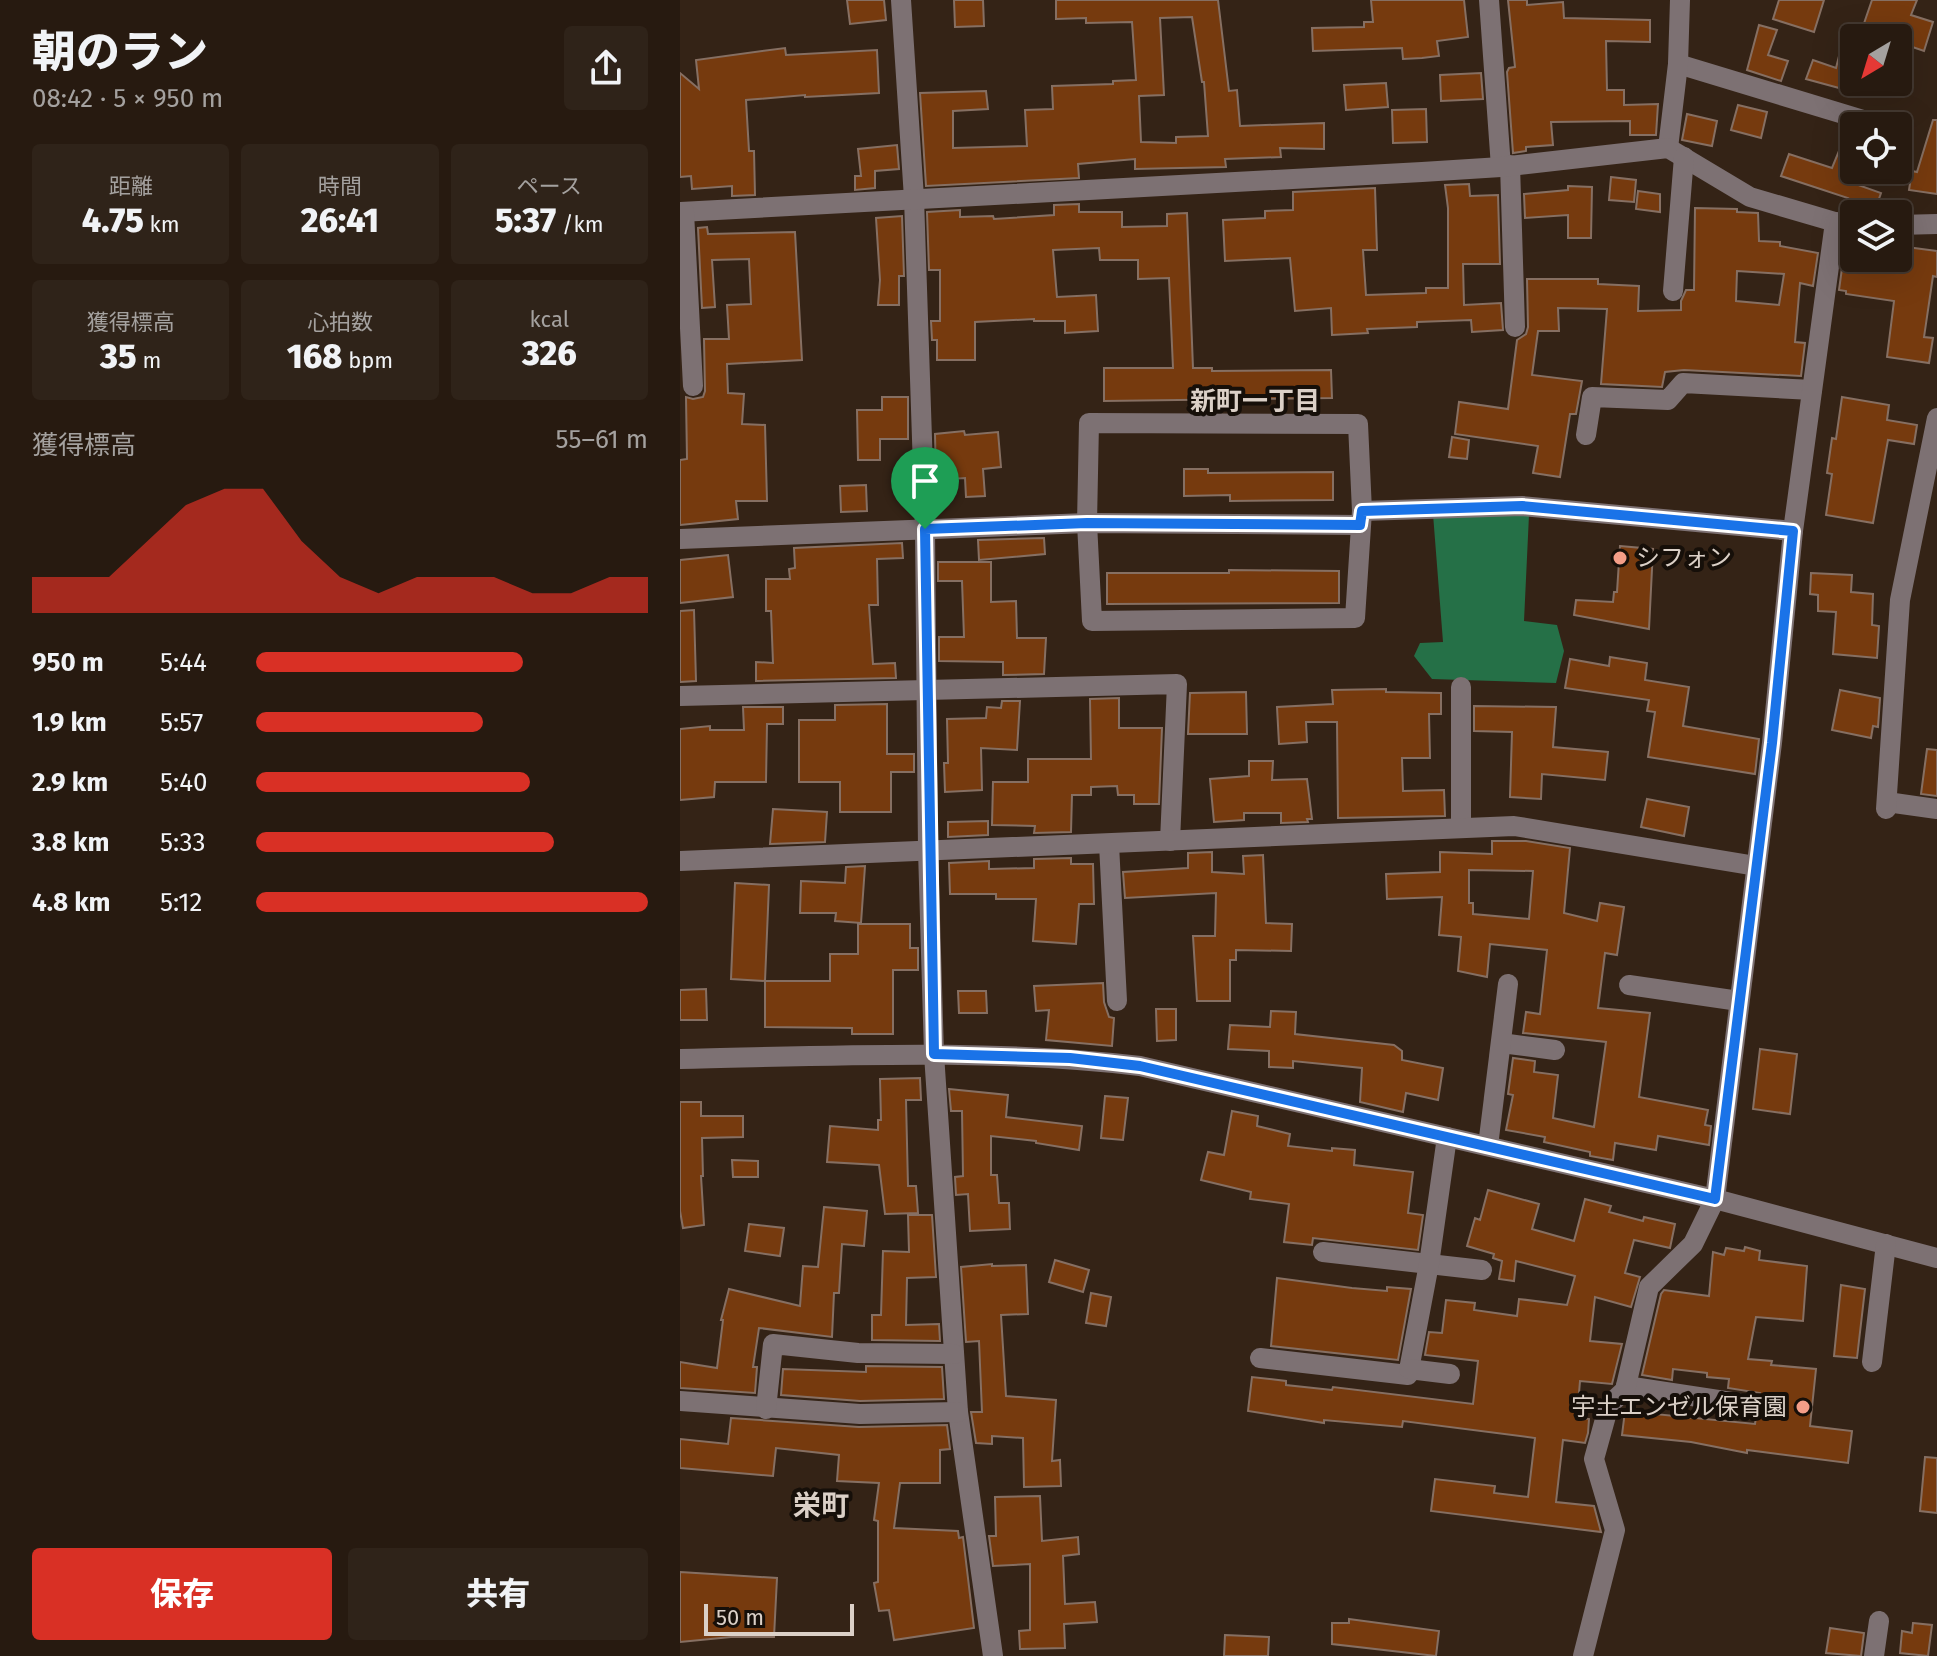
<!DOCTYPE html>
<html lang="ja">
<head>
<meta charset="utf-8">
<style>
	body { margin:0; font-family:"Fira Sans","Noto Sans JP",sans-serif; background:#2f2319; color:#f1f3f6; height:100vh; display:flex; flex-direction:column; font-size:30px; white-space:nowrap }
	* { box-sizing:border-box; margin:0 }
	p { font-size:26px; color:#a4a19f }
	.icon { flex:none; width:44px; height:44px; fill:none; stroke:currentColor; stroke-width:2; stroke-linecap:round; stroke-linejoin:round }
	.map { position:relative; flex:1; overflow:hidden }
	.drawer { display:flex; flex-direction:column; background:#271a10; width:680px }
	.drawer>* { flex:none }
	.needle { width:52px; rotate:218deg }
	.tools { position:absolute; left:1160px; top:24px; display:grid; gap:16px }
	.tools a { display:grid; place-items:center; width:72px; height:72px; border-radius:8px; background:#271a10; box-shadow:0 8px 32px #0002,0 0 0 2px #433830; font-size:40px }
	.scale { position:absolute; left:24px; bottom:20px; width:150px; box-sizing:border-box; padding-left:8px; border:4px solid #dbd0c7; border-top:0; font-size:22px; line-height:28px; white-space:nowrap; color:#dbd0c7; -webkit-text-stroke:6px #160f09; paint-order:stroke }
	.pin { position:absolute; display:grid; place-items:center; width:68px; height:68px; color:#fff; margin:-82px -34px; border-radius:50% 50% 50% 0; rotate:-45deg; box-shadow:0 0 8px #0007 }
	.pin .icon { rotate:45deg }
	.round { display:grid; place-items:center; flex:none; width:84px; height:84px; border-radius:8px; background:#2f2319 }
	.overview { display:flex; align-items:center; justify-content:space-between; height:136px; padding:0 32px }
	h1 { font-size:44px; font-weight:800; line-height:60px }
	.metrics { display:grid; grid-template-columns:repeat(3,1fr); gap:12px; height:136px; padding:8px 32px }
	.metrics div { display:grid; align-content:center; border-radius:8px; background:#2f2319; text-align:center }
	.metrics b { font-size:34px; font-weight:800 }
	.metrics small { font-size:22px; font-weight:400 }
	.metrics p { font-size:22px }
	.chart { height:224px; padding:16px 32px }
	.chart p { display:flex; justify-content:space-between }
	.chart svg { width:100%; height:144px; margin-top:8px; fill:#d93025; opacity:.7 }
	.primary-button { display:flex; gap:16px; margin-top:auto; padding:16px 32px }
	.primary-button a { flex:1; height:92px; border-radius:8px; background:#d93025; color:#fff; font-size:32px; font-weight:800; line-height:92px; text-align:center }
	.primary-button a+a { background:#2f2319; color:#f1f3f6 }
	ul { padding:0 32px; list-style:none; font-size:26px }
	li { display:grid; grid-template-columns:128px 96px 1fr; align-items:center; height:60px }
	li i { height:20px; border-radius:10px; background:#d93025 }
	main { display:flex; flex:1; min-height:0 }
	.map>svg:first-child { display:block }
	.forest { fill:#257047 }
	.building { fill:#763a0e; stroke:#866f62; stroke-width:2; fill-rule:evenodd }
	.lines { fill:none; stroke-linecap:round; stroke-linejoin:round }
	.minor { stroke:#7d7173; stroke-width:20 }
	.route-casing { stroke:#fff; stroke-width:16 }
	.route { stroke:#1a73e8; stroke-width:10 }
	.poi-dot { fill:#f49e88; stroke:#160f09; stroke-width:3 }
	.labels { text-anchor:middle; stroke-width:8; stroke-linejoin:round; paint-order:stroke }
	.poi-label { font-size:24px; fill:#dbd0c7; stroke:#160f09; text-anchor:start }
	.neighbourhood-label { font-size:26px; font-weight:bold; fill:#dbd0c7; stroke:#160f09 }
	.quarter-label { font-size:28px; font-weight:bold; fill:#dbd0c7; stroke:#160f09 }
</style>
</head>
<body>
<main>
<section class="drawer">
<div class="overview"><div><h1>朝のラン</h1><p>08:42 · 5 × 950 m</p></div><a class="round"><svg class="icon" aria-label="share" viewBox="0 0 24 24"><path d="M12 15V3M7 8l5-5 5 5M5 13v7h14v-7"/></svg></a></div>
<div class="metrics">
<div><p>距離</p><b>4.75<small> km</small></b></div>
<div><p>時間</p><b>26:41</b></div>
<div><p>ペース</p><b>5:37<small> /km</small></b></div>
</div>
<div class="metrics">
<div><p>獲得標高</p><b>35<small> m</small></b></div>
<div><p>心拍数</p><b>168<small> bpm</small></b></div>
<div><p>kcal</p><b>326</b></div>
</div>
<div class="chart"><p><span>獲得標高</span>55–61 m</p>
<svg viewBox="0 0 160 44" preserveAspectRatio="none"><path d="M0 44V33L10 33L20 33L30 22L40 11L50 6L60 6L70 22L80 33L90 38L100 33L110 33L120 33L130 38L140 38L150 33L160 33V44z"/></svg>
</div>
<ul>
<li><b>950 m</b>5:44<i style="width:68%"></i></li>
<li><b>1.9 km</b>5:57<i style="width:58%"></i></li>
<li><b>2.9 km</b>5:40<i style="width:70%"></i></li>
<li><b>3.8 km</b>5:33<i style="width:76%"></i></li>
<li><b>4.8 km</b>5:12<i style="width:100%"></i></li>
</ul>
<div class="primary-button"><a>保存</a><a>共有</a></div>
</section>
<div class="map">
<svg width="1257" height="1656" viewBox="0 0 1257 1656">
	<rect width="100%" height="100%" fill="#342316"/>
	<path class="forest" d="M753,514L849,515L844,621L877,625L884,651L876,683L752,679L734,656L740,643L763,642Z"/>
	<g class="building">
		<path d="M167,0H204L206,20L170,24Z"/>
		<path d="M274,0H303L304,26L275,27Z"/>
		<path d="M376,0H538L549,91L557,90L560,126L644,123V149L600,148L601,157L545,159L546,167L455,169V159L398,164L399,178L246,186L240,93L306,91L308,109L273,111V148L347,146L345,110L373,109L372,86L433,84V81L456,80L452,22L406,23V18L376,19ZM512,17L522,82H524L528,136L496,137V143L461,142L459,96L484,95L480,18Z"/>
		<path d="M691,0H784L788,37L757,41L759,56L742,58L723,59L722,48L633,51L632,28L684,27V22H693Z"/>
		<path d="M828,0H847V5L883,2L884,18L970,20V42L926,41L927,90H944V105L978,104L976,135H950V121L871,122L873,145L846,147V151L833,153L827,72L829,68L835,67Z"/>
		<path d="M1099,0H1144L1134,32L1093,19Z"/>
		<path d="M1192,0H1237L1231,15L1253,22L1244,51L1218,42V38H1179Z"/>
		<path d="M1079,25L1097,30L1088,55L1108,61L1101,81L1067,70Z"/>
		<path d="M105,48L106,55L197,50L199,93L125,97V95L66,100L69,151H74L75,195L52,196V186L12,189L11,176L0,177V73L19,89L16,60Z"/>
		<path d="M1159,56L1174,61V86H1171L1170,91L1126,79L1133,60L1156,68Z"/>
		<path d="M801,73L803,99L761,101L760,75Z"/>
		<path d="M706,83L708,107L666,110L664,85Z"/>
		<path d="M1058,105L1087,112L1081,138L1051,130Z"/>
		<path d="M746,109L747,142L713,143L712,110Z"/>
		<path d="M1007,114L1037,121L1032,146L1002,140Z"/>
		<path d="M1253,120H1257V194L1229,190L1232,171L1237,172Z"/>
		<path d="M1168,129L1174,131V155L1164,180L1201,193L1194,213L1166,203L1168,198L1101,176L1109,154L1152,168Z"/>
		<path d="M217,145L219,169L195,171V188L175,190V176H181L178,149Z"/>
		<path d="M931,177L956,180L954,202L929,200Z"/>
		<path d="M789,184L790,196L818,195L820,264H783L784,305L821,303L823,330L792,332L791,320L737,322V327L687,329L688,333L652,335L651,308L615,311L610,258L545,261L543,220L585,218V211L613,210V192L695,188L697,250H683L686,295L746,293V288H768V208L765,185Z"/>
		<path d="M888,186L912,187L911,238H888V215L845,218L844,194L888,190Z"/>
		<path d="M958,191L980,194V212L956,209Z"/>
		<path d="M399,204V212H442V227L487,226V214L507,213L513,368H532V371L651,370L652,398L424,401V368H493L489,278L458,279V260H420L419,248L373,250L377,297L416,295L418,331L385,333V321H354V319L295,322V360H257V340H252L251,321H260V270H249L247,212L280,210V217L313,216L314,219L374,215V205Z"/>
		<path d="M1015,208L1057,209V212L1078,213L1079,241L1100,242V246L1138,253L1133,286L1120,283L1115,342L1125,343L1121,376L1004,370L985,372L982,387L921,384L927,309L878,308L879,331H858L852,375L902,381L896,414H890L880,477L853,473L858,446L775,434L779,402L828,409L837,340L846,334L848,327L847,279H918V284L959,286L958,311L1001,310V301L1006,290H1014ZM1057,271L1104,274L1099,305L1056,301Z"/>
		<path d="M222,216L224,276H219V305H198L200,280L196,218Z"/>
		<path d="M27,227L28,234L115,232L122,360L47,364L48,393L64,394L62,424L85,425L87,501H56L58,519L0,525V460L7,459L6,397L13,399L23,397L25,391L24,339H49L47,305L71,304L69,259L32,260L35,307L22,308L18,228Z"/>
		<path d="M1219,246L1257,251V277L1253,276L1244,337L1253,338L1249,363L1207,357L1214,301L1166,294V291L1159,290L1163,261L1215,269Z"/>
		<path d="M202,397H228V439H200V460H178L177,410H202Z"/>
		<path d="M1162,397L1209,405L1207,420L1237,425L1234,444L1208,440L1193,523L1146,515L1152,474L1147,473L1152,438L1156,439Z"/>
		<path d="M284,431L285,435L318,432L321,467L303,469L305,496L286,497L285,478L256,480L255,434Z"/>
		<path d="M772,437L789,440L787,459L769,457Z"/>
		<path d="M504,469H528V473L653,472V500L550,501V495L504,496Z"/>
		<path d="M186,485L187,511L161,512L160,486Z"/>
		<path d="M364,538L365,554L299,560L298,540Z"/>
		<path d="M222,543L223,558L197,559L198,605H189L193,664L215,663L216,678L76,681V662L93,663L91,611H86V579H110L109,569L115,568L114,548Z"/>
		<path d="M940,546L973,549L969,629L894,615L896,600L933,602L934,592H937Z"/>
		<path d="M48,555L53,597L0,603V560Z"/>
		<path d="M258,562H311V602L336,601L337,638H366L364,674L323,675V662L259,661V637H284L282,581H258Z"/>
		<path d="M549,570L659,571V603L427,604V573H549Z"/>
		<path d="M1131,573L1172,575L1171,592L1193,594L1192,625L1199,626L1197,658L1153,654L1156,612L1138,611V595L1130,594Z"/>
		<path d="M14,610L16,681L0,682V611Z"/>
		<path d="M930,657L967,663L965,680L1009,687L1003,726L1079,739L1075,774L968,757L975,712L967,711L969,700L885,688L890,659L929,666Z"/>
		<path d="M706,689V692L761,693V714H749L750,758H722L723,791L764,790L765,816L658,818L657,722H626L627,742L599,744L597,707L653,704L652,690Z"/>
		<path d="M1160,690L1200,698L1198,727L1193,726L1191,738L1152,730Z"/>
		<path d="M566,692L567,734H508L510,693Z"/>
		<path d="M439,698V728H482L479,804H454V795H438L437,786L411,787V795H392L391,832L354,833L355,826L312,825L313,782H348V759H411L410,699Z"/>
		<path d="M322,701H340L337,750L301,748L302,790L265,792L264,763H268L267,719L306,718L307,707L321,708Z"/>
		<path d="M207,704V754H234V772H211V812H160V782H119V720H155V705Z"/>
		<path d="M794,706L876,707L873,747L928,752L925,780L862,774L861,799L830,797L832,732L794,731Z"/>
		<path d="M63,707H103V724H87L86,782H35L34,797L0,800V729L30,726V730H64Z"/>
		<path d="M1247,749L1257,750V796L1241,794Z"/>
		<path d="M569,761H593L592,780L627,779L632,819H627L628,822L601,823V813H564V820L534,822L530,779L569,776Z"/>
		<path d="M967,799L1009,807L1004,836L961,827Z"/>
		<path d="M93,809L147,812L145,842L90,844Z"/>
		<path d="M308,821V835L268,837V822Z"/>
		<path d="M812,841H846L890,848L884,913L917,921L920,903L944,907L937,955L925,953L918,1008L970,1013L959,1097L1028,1110L1025,1125L1031,1126L1029,1145L978,1136L976,1150L935,1143L933,1160L910,1156V1152L864,1142L865,1137L826,1130L833,1095L828,1094L833,1058L855,1061L854,1072L878,1075L873,1118L914,1127L926,1042L843,1033L846,1012L860,1014L867,950L810,944L807,977L778,971L781,937L759,935L762,897L707,899L706,874L760,872V852L812,854ZM789,870L853,871L849,919L793,914V903H789Z"/>
		<path d="M532,852V872L564,874L563,856L583,855L586,923L612,924L611,951L556,950V960H550V1001H517L513,936H535L536,893L445,898L443,872L508,868V853Z"/>
		<path d="M391,858V864H413L414,904H399L396,944L353,941L356,899H316V894H270L269,863L309,861V869L354,868V859Z"/>
		<path d="M185,866L181,923L155,921L156,913H120L121,881L165,883L166,867Z"/>
		<path d="M55,883L89,885L85,981L51,979Z"/>
		<path d="M178,924H230V948H238V970H213V1034H172V1028L85,1027V981H150V954H178Z"/>
		<path d="M423,983L424,1002L429,1017L434,1018L432,1046L366,1040L369,1010L356,1011L354,986Z"/>
		<path d="M26,989L27,1020H0V990Z"/>
		<path d="M278,991H306L307,1013H279Z"/>
		<path d="M476,1009H496V1040L477,1041Z"/>
		<path d="M591,1011L616,1012L615,1034L714,1045L722,1051V1060L763,1068L758,1100L726,1093L723,1112L680,1102L682,1068L613,1061V1068L589,1067V1051L548,1049L550,1025L590,1027Z"/>
		<path d="M1080,1049L1117,1054L1110,1114L1073,1109Z"/>
		<path d="M240,1078L241,1100H226L228,1186H236L238,1213L205,1214L199,1165L147,1162L150,1126L198,1130V1120H201L200,1079Z"/>
		<path d="M269,1089L328,1095L326,1117L402,1126L399,1150L356,1143V1141L311,1136V1175H317L319,1203H329L330,1229L290,1231L288,1194L276,1195L275,1177L283,1176L282,1111H271Z"/>
		<path d="M425,1096L448,1098L443,1140L421,1138Z"/>
		<path d="M0,1102H21V1116H63V1137L22,1138L23,1176H21L24,1225L3,1228L0,1211Z"/>
		<path d="M552,1111L578,1116L577,1126L610,1134L608,1146L652,1151V1148L675,1150L674,1165L733,1172L728,1213L743,1215L738,1250L633,1238L632,1245L604,1242L609,1204L570,1199L571,1192L521,1180L528,1152L544,1155Z"/>
		<path d="M52,1160L78,1161V1177H53Z"/>
		<path d="M808,1190L859,1204L852,1229L894,1241L905,1199L931,1206L929,1212L963,1221L964,1217L995,1224L990,1248L954,1240L945,1273L960,1277L951,1307L915,1297L910,1341L942,1344L932,1384L900,1381L897,1417L909,1419L908,1433L905,1443L883,1440L876,1502L914,1506L921,1532L751,1511L755,1479L815,1486L814,1493L848,1497L855,1438L723,1421L722,1427L644,1420V1423L568,1411L572,1377L606,1381V1385L652,1390L653,1387L793,1404L798,1361L745,1355L749,1332L762,1333L766,1300L795,1303L794,1310L837,1316L839,1299L887,1305L895,1276L836,1261L834,1281L819,1279L822,1261L813,1258L814,1254L787,1246L795,1218L800,1220Z"/>
		<path d="M144,1207L187,1211L184,1246L162,1244L159,1293H154L152,1337L79,1328L73,1367H77L75,1393L0,1388V1362L37,1368L43,1320H41L49,1289L120,1306L123,1266L138,1267Z"/>
		<path d="M228,1215H252L256,1277L227,1278L226,1325L259,1324L260,1341L192,1340V1315H201L203,1251L229,1252Z"/>
		<path d="M69,1224L104,1228L100,1256L65,1251Z"/>
		<path d="M1065,1247L1080,1251L1079,1260L1127,1266L1123,1321L1076,1317L1068,1359L1092,1361L1091,1365L1136,1369L1130,1426L1172,1431L1168,1463L1067,1450V1453L1011,1442L942,1435L945,1411L1075,1424L1080,1393L1048,1388L1049,1379L1027,1377V1373L993,1369L992,1380L962,1375L981,1294L984,1290L1029,1296L1033,1252L1044,1255L1046,1248L1064,1251Z"/>
		<path d="M375,1260L409,1270L403,1292L369,1282Z"/>
		<path d="M312,1264V1266L346,1265L348,1314L321,1315L326,1396L376,1400L372,1461L380,1460L381,1486L344,1487L343,1438L312,1436V1444L296,1443L291,1412H302L299,1341L286,1342L281,1267Z"/>
		<path d="M597,1278L672,1288L707,1291V1287L731,1289L718,1360L591,1346Z"/>
		<path d="M1161,1285L1185,1289L1177,1358L1154,1356Z"/>
		<path d="M411,1293L431,1297L426,1326L406,1323Z"/>
		<path d="M186,1366L262,1367L264,1399L180,1401L101,1395L103,1369L186,1372Z"/>
		<path d="M51,1418L179,1427L267,1425L270,1449L260,1450V1483H220L214,1528L278,1531L279,1538L283,1537L294,1628L214,1640L209,1610L199,1611L194,1583L198,1582V1521L194,1520L199,1483L157,1481L159,1455L96,1448L93,1476L0,1468V1439L48,1444Z"/>
		<path d="M1245,1457L1257,1458V1513L1240,1511Z"/>
		<path d="M360,1496L362,1541L398,1537L399,1554L383,1556L385,1604L415,1602L417,1622L384,1624L385,1648L340,1649L339,1631L350,1630V1564L313,1566L309,1536H316L315,1497Z"/>
		<path d="M0,1572L97,1578L94,1637H51L0,1642Z"/>
		<path d="M669,1619L759,1631L756,1656L652,1644V1623H669Z"/>
		<path d="M1233,1623L1252,1625L1248,1656L1220,1653L1222,1631L1232,1633Z"/>
		<path d="M1150,1628L1184,1633L1181,1656L1146,1653Z"/>
		<path d="M545,1635L589,1637L588,1656H544Z"/>
	</g>
	<g class="lines">
		<g class="minor">
			<path d="M221,0L234,198L245,529L248,850L254,1054L278,1412L313,1656"/>
			<path d="M809,0L821,167"/>
			<path d="M998,64L1203,126"/>
			<path d="M1218,131L1224,133"/>
			<path d="M988,148L998,64L1000,0"/>
			<path d="M830,165L835,327"/>
			<path d="M0,212L742,172L821,167L988,148L1070,197L1155,222L1174,223"/>
			<path d="M4,212L13,386"/>
			<path d="M1218,225L1257,224"/>
			<path d="M993,291L1004,157"/>
			<path d="M409,423L678,424L682,511L675,618L412,621L407,523Z"/>
			<path d="M906,435L912,397L988,400L1003,383L1132,390"/>
			<path d="M682,511L842,506L1113,531"/>
			<path d="M0,539L407,523L680,525"/>
			<path d="M0,696L497,684L490,841"/>
			<path d="M1207,802L1257,809"/>
			<path d="M1206,809L1220,600L1257,418"/>
			<path d="M781,828V687"/>
			<path d="M429,844L437,1001"/>
			<path d="M0,861L834,826L1076,866"/>
			<path d="M949,985L1059,1001"/>
			<path d="M821,1043L875,1050"/>
			<path d="M0,1059C153,1056 307,1048 460,1066L1035,1199L1257,1258"/>
			<path d="M808,1146L828,984"/>
			<path d="M643,1252L802,1270"/>
			<path d="M580,1358L728,1375L749,1264L767,1137"/>
			<path d="M1192,1362L1206,1244"/>
			<path d="M729,1369L770,1374"/>
			<path d="M946,1386L1058,1403"/>
			<path d="M0,1401L180,1414L278,1412"/>
			<path d="M86,1409L93,1344L178,1353L274,1354"/>
			<path d="M903,1656L935,1530L914,1459L929,1405L945,1390L969,1287L1013,1244L1035,1199L1092,743L1113,531L1155,222"/>
			<path d="M1194,1656L1199,1621"/>
		</g>
	</g>
	<g class="lines">
		<g class="route-casing">
			<path id="route" d="M842,506L1113,531L1092,743L1035,1199L460,1066L390,1058L254,1054L245,529L407,523L680,525L682,511Z"/>
		</g>
		<use href="#route" class="route"/>
	</g>
	<g class="poi-dot">
		<circle cx="940" cy="558" r="8"/>
		<circle cx="1123" cy="1407" r="8"/>
	</g>
	<g class="labels">
		<g class="poi-label">
			<text x="956" y="566">シフォン</text>
			<text x="1107" y="1415" text-anchor="end">宇土エンゼル保育園</text>
		</g>
		<g class="neighbourhood-label">
			<text x="575" y="410">新町一丁目</text>
		</g>
		<g class="quarter-label">
			<text x="141" y="1515">栄町</text>
		</g>
	</g>
</svg>
<div class="tools">
<a><svg class="needle" viewBox="-14 -14 28 28"><path d="M0-13l5 13h-10z" fill="#e53935"/><path d="M0 13l5-13h-10z" fill="#a4a19f"/></svg></a>
<a><svg class="icon" aria-label="locate" viewBox="0 0 24 24"><circle cx="12" cy="12" r="6"/><path d="M12 2v4M12 18v4M2 12h4M18 12h4"/></svg></a>
<a><svg class="icon" aria-label="layers" viewBox="0 0 24 24"><path d="M12 4l9 5-9 5-9-5zM3 14l9 5 9-5"/></svg></a>
</div>
<div class="scale">50 m</div>
<div class="pin" style="left:245px;top:529px;background:#1e9e55"><svg class="icon" aria-label="arrive" viewBox="0 0 24 24"><path d="M6 21V4h12l-3 4 3 4H6"/></svg></div>
</div>
</main>
</body>
</html>
